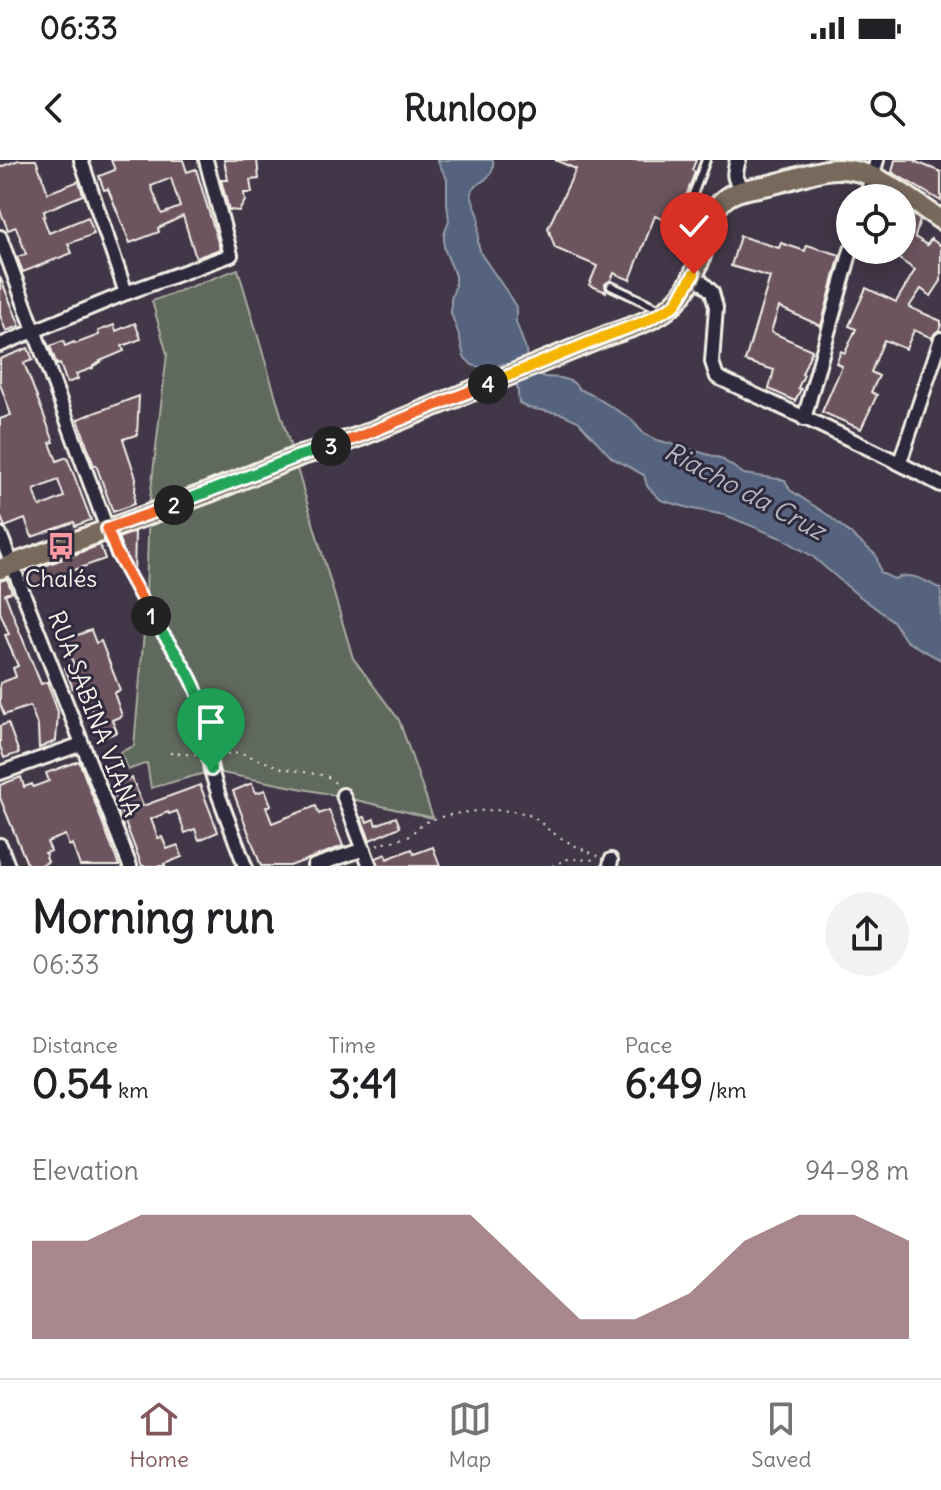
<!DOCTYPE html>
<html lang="en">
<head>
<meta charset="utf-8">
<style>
	body { margin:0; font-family:Delius,sans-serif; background:#f2f2f2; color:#202124; height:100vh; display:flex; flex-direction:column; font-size:30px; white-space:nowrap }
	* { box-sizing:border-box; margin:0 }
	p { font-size:26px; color:#757577 }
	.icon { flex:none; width:44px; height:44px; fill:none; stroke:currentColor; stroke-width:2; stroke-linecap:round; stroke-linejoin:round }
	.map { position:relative; height:706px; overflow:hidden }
	.side { display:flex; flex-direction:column; background:#fff; flex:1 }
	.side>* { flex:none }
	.controls { position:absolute; left:836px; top:24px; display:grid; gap:16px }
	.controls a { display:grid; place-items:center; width:80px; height:80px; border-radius:50%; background:#fff; box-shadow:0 4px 20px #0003; font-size:40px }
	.pin { position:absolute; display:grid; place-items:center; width:68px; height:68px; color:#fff; margin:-82px -34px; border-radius:50% 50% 50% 0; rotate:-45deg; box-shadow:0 0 8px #0007 }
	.pin .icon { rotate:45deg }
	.km { position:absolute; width:40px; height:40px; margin:-20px; border-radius:50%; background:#222; color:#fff; font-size:22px; line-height:40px; text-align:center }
	.round { display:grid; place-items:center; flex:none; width:84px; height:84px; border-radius:42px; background:#f2f2f2 }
	.overview { display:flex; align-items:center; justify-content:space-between; height:136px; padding:0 32px }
	h1 { font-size:44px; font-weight:700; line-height:60px }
	.figures { display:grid; grid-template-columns:repeat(3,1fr); gap:12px; height:136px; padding:8px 32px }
	.figures div { display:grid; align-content:center }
	.figures b { font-size:40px; font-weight:700 }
	.figures small { font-size:22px; font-weight:400 }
	.figures p { font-size:22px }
	.chart { height:224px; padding:16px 32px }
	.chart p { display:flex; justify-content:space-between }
	.chart svg { width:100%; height:144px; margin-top:8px; fill:#84575d; opacity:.7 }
	.status { display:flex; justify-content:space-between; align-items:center; height:56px; padding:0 40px; background:#fff; direction:ltr }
	.status svg { height:22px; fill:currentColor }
	header { display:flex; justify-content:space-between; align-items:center; height:104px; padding:0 32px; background:#fff; font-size:36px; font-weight:700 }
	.dock { display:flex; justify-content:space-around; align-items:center; height:112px; border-top:2px solid #e0e0e0; background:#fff; font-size:22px; color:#757577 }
	.dock a { display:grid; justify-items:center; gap:4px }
	.dock .selected { color:#84575d }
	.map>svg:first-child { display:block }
	.green { fill:#60695d; stroke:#aaada2; stroke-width:2 }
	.water { fill:#54637e; stroke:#949ca8; stroke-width:2 }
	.building { fill:#6d5561; stroke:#f4f1e8; stroke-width:2; fill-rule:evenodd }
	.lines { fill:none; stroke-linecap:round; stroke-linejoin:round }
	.service-casing { stroke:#f4f1e8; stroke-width:12 }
	.minor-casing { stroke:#f4f1e8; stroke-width:18 }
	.tertiary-casing { stroke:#f4f1e8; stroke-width:20 }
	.primary-casing { stroke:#f4f1e8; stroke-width:24 }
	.path { stroke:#f4f1e8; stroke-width:2; stroke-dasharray:2 6; stroke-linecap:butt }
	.service { stroke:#2f2a3d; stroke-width:6 }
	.minor { stroke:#2f2a3d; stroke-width:12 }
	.tertiary { stroke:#2f2a3d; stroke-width:14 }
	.primary { stroke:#77695c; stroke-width:18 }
	.split-1-casing { stroke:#fff; stroke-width:16 }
	.split-2-casing { stroke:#fff; stroke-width:16 }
	.split-3-casing { stroke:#fff; stroke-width:16 }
	.split-4-casing { stroke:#fff; stroke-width:16 }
	.split-5-casing { stroke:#fff; stroke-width:16 }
	.split-6-casing { stroke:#fff; stroke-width:16 }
	.split-1 { stroke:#22a559; stroke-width:10 }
	.split-2 { stroke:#f0652b; stroke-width:10 }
	.split-3 { stroke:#22a559; stroke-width:10 }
	.split-4 { stroke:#f0652b; stroke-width:10 }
	.split-5 { stroke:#f5b400; stroke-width:10 }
	.split-6 { stroke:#f5b400; stroke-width:10 }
	.labels { text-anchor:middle; stroke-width:6; stroke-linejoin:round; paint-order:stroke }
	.poi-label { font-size:24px; fill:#f4f1e8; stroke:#2f2a3d }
	.street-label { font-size:24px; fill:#f4f1e8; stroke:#2f2a3d }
	.water-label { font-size:26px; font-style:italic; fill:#b4b8be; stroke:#2f2a3d }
</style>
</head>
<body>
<div class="status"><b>06:33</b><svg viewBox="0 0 49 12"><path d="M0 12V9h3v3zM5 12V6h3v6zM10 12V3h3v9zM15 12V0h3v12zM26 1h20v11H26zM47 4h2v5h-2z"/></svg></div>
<header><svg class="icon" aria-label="back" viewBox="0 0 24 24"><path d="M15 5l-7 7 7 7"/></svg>Runloop<svg class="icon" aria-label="search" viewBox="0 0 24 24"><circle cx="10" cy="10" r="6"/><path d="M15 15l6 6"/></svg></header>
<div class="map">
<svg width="941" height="706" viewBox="0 0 941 706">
	<rect width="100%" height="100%" fill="#423748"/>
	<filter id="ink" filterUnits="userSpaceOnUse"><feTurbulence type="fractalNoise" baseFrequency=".0125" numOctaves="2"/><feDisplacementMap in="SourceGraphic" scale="16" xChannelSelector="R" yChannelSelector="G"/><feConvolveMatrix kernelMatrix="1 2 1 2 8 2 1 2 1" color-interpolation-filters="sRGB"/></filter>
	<g filter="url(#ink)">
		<path class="green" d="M238,109L353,498L399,560L433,658L339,636L212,611L151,628L147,603L128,610L120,592L134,586L145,461L149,347L167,194L152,141Z"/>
		<path class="water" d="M437,0H493C495,17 483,20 472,29L471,35L479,57L478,83L481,94L507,132L516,147V162L526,190L527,202L534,213L544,217L561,218L573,222L579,229L592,235L631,259L644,274L654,279L720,298L744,314L785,320L790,330L828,355L876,395L881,413L894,419C912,411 925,421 941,429V500L906,481L893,461L854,432L812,396L781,378L725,355L693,349L661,340L647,326L644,315L612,298L578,261L562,254L529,248L519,243L515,207L503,204L495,208L484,209L472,205L464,197L459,175L451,153V139L455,127V115L444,88V75L449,60L447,44V19Z"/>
		<g class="building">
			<path d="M19,0H36L48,33L79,21L83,35L44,51L45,56L43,57L49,73L88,57L94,74L68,84L72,93L23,112L17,97L26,94L16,67L8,70L0,50V7Z"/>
			<path d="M111,0H183L187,12L196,9L220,89L196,98L183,56L158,68L159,72L130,83L108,29L104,30L99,16L115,10ZM171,18L180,47L162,54L151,26Z"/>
			<path d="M224,0H257L259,19L250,20L252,33H244L245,41L239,51L229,50L221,20H228Z"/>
			<path d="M555,0H696L692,10L695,12L680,52L678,51L673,63L655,56L630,120L614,113L611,120L605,124L606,132L589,125L597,106L555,88L548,68L576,9Z"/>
			<path d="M895,0H917L916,2L941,12V41L892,12Z"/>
			<path d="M902,47L920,60L915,77L927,85L931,79L941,86V121L931,136L921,129L909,147L941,161V165L939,170L935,173L932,178L914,170L906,189L884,180L871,212L879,216L871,232L877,235L861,269L822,252L842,206L836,203L841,191L845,193L856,169L849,166L866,128L896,142L915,110L886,90H902Z"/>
			<path d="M740,76L779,88L781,83L805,91L807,85L840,95L821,166L779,147L771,172L812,190L802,214L804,215L798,228L801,229L795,241L769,229L774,210L745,201L770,117L731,106Z"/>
			<path d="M0,117L20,166L6,171L0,155Z"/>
			<path d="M135,163L141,179L122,186L124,191L100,201L101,202L93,206V208L76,214L78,219L67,223L60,204L57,205L50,186L63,181L65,186L74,182L75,184L99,175L98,171L114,165L116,171Z"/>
			<path d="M28,188L33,200L24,203L54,282L50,283L57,301L67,297L91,360L75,366L74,362L32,377L25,359L5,367L0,355V259L11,255L0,224V199ZM58,320L64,337L40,347L34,330Z"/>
			<path d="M139,236L137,275L123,279L136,318L134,344L113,352L96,305L94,306L78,259Z"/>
			<path d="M135,372L134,420H133L118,378Z"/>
			<path d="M100,385L105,399L33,425L28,412Z"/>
			<path d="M7,419L12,432L5,434L19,470L41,524L47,522L58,552L56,581L39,588L38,567L30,546L4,555L0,543V523L16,517L13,508L18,506L5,475L9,474L0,452V421Z"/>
			<path d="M91,470L96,483L101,481L120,530L114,533L122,556L112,560L117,572L103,578L89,543H87L80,526L73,529L65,508L74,505L64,480Z"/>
			<path d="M8,563L19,593L4,598L0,586V566Z"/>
			<path d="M79,601L119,706H80L72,684L69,686L65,675L47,682L51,691L45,693L48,702L39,706H28L0,638V625L21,617L24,627L32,624L33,627L49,621L46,613Z"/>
			<path d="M132,618L143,646L200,625L218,672L199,680L195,669L185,673L177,651L169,654L168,652L151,659L158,678L162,677L167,689L178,685L182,697L164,704L165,706H142L111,626Z"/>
			<path d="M252,623L256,633L265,630L271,645L266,647L272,663L316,646L319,654L329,650L343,686L290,706H261L233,631Z"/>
			<path d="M365,657L367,662L374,659L376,665L396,657L400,667L370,680L361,658Z"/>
			<path d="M433,687L440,706H379L376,698L386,694L387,699L412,689L414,694Z"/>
		</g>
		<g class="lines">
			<g class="service-casing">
				<g id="service">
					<path d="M700,85L681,73V66L706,0"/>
					<path d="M611,126L662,150"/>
				</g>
			</g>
			<g class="minor-casing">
				<g id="minor">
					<path d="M81,0L126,133"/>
					<path d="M866,38L877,0"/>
					<path d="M0,77L107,369"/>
					<path d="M694,114L712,132L716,147L712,202L717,217C792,253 868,285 941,325"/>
					<path d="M0,185L126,133L231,95L206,0"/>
					<path d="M804,259L851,90"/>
					<path d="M900,302L941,179"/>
					<path d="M0,374L130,706"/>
					<path d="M201,547L211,610L219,636L245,706"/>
					<path d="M0,613L82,584"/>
					<path d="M343,635L370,706"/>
					<path d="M0,685L8,706"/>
					<path d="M314,706L364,689"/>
					<path d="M610,706L611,700"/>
				</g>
			</g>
			<g class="tertiary-casing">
				<path id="tertiary" d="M738,0C734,14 733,19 744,29"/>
			</g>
			<g class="primary-casing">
				<path id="primary" d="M0,409L207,333L299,296L356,278L606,176C655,159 682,152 700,99C705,82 707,61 718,46C731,28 754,29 773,24C791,20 808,13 826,10C871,3 906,37 941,60"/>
			</g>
			<g class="path">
				<path d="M113,385L135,429L186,509L198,536"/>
				<path d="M170,593L197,595"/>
				<path d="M219,594L241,593L282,608L327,616L338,625"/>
				<path d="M377,685L411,676C414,671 418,666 424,663C445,652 511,644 533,657C540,660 545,668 552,672C566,682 585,691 601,697"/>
				<path d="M552,706L568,699L598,700"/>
			</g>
			<use href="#service" class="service"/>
			<use href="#minor" class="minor"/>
			<use href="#tertiary" class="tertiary"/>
			<use href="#primary" class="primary"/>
		</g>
	</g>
	<g class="lines" filter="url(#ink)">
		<g class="split-1-casing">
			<path id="split-1" d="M151,456C165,478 183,500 194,525C206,551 207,582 211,610"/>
		</g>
		<g class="split-2-casing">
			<path id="split-2" d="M151,456L116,392L107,369L174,345"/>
		</g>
		<g class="split-3-casing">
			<path id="split-3" d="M174,345L299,296L331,286"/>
		</g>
		<g class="split-4-casing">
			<path id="split-4" d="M331,286L356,278L488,224"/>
		</g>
		<g class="split-5-casing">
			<path id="split-5" d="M488,224L606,176L644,162"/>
		</g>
		<g class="split-6-casing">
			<path id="split-6" d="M644,162L675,145L694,114"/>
		</g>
		<use href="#split-1" class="split-1"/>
		<use href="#split-2" class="split-2"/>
		<use href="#split-3" class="split-3"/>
		<use href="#split-4" class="split-4"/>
		<use href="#split-5" class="split-5"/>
		<use href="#split-6" class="split-6"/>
	</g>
	<defs>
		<g id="bus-bare" transform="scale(2.16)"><path d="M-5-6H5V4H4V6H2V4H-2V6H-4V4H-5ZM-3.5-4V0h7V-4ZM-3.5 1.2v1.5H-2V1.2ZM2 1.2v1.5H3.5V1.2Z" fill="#ff9aa2" stroke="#2f2a3d" stroke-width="2.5" paint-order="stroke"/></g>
	</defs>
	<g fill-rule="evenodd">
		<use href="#bus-bare" x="61" y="386"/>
	</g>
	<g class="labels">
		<g class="poi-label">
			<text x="61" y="427">Chalés</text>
		</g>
		<g class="street-label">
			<text transform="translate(94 554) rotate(69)" y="8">RUA SABINA VIANA</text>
		</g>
		<g class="water-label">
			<text transform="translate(745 331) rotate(28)" y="9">Riacho da Cruz</text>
		</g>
	</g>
</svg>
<div class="controls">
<a><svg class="icon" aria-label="locate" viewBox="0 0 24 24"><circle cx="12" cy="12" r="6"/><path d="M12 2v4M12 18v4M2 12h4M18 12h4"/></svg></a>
</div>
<div class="pin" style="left:211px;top:610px;background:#1e9e55"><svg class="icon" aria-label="arrive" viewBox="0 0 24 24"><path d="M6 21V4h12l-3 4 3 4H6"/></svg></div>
<div class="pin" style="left:694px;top:114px;background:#d93025"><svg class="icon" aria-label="check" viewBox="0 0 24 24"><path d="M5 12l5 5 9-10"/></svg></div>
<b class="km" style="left:151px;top:456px">1</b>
<b class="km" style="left:174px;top:345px">2</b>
<b class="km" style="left:331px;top:286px">3</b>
<b class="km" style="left:488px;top:224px">4</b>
</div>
<section class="side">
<div class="overview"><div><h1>Morning run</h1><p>06:33</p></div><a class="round"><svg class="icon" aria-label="share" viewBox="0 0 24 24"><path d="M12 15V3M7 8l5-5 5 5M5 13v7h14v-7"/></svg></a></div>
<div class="figures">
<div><p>Distance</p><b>0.54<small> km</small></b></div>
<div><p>Time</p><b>3:41</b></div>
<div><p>Pace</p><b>6:49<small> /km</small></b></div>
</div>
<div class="chart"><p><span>Elevation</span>94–98 m</p>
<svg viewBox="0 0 160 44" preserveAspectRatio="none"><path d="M0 44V14L10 14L20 6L30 6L40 6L50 6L60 6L70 6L80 6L90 22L100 38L110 38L120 30L130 14L140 6L150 6L160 14V44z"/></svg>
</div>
</section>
<nav class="dock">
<a class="selected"><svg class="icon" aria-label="home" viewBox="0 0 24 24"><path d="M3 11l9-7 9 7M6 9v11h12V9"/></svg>Home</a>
<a><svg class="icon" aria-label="map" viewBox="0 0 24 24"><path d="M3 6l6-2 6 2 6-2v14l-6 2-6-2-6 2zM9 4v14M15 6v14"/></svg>Map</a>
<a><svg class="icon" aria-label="saved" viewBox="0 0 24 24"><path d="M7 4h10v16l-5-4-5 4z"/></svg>Saved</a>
</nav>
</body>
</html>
